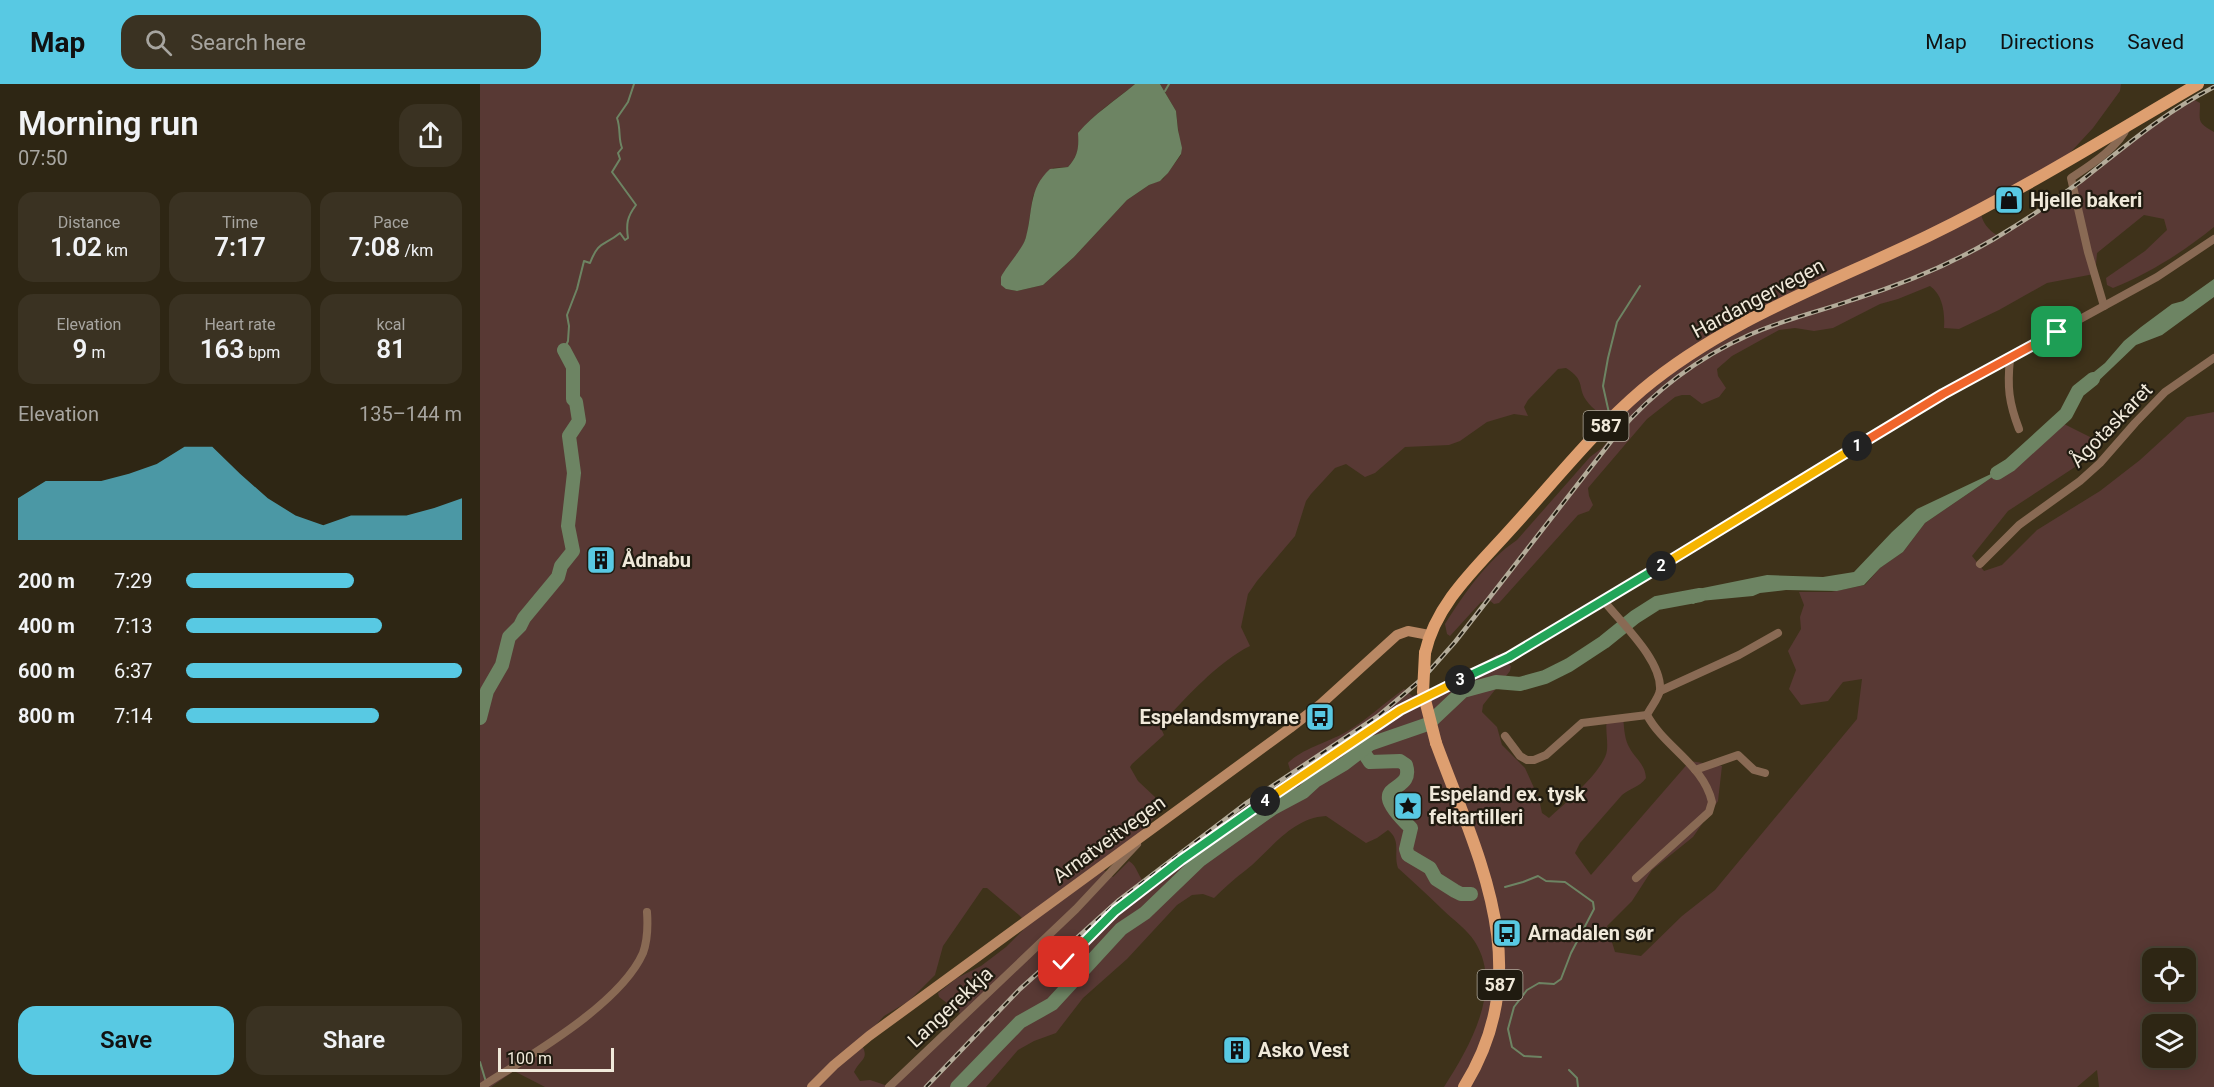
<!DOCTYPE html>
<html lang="en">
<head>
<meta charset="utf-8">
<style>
	body { margin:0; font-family:Roboto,sans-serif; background:#3a3222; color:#f1f3f6; height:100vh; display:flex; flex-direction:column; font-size:22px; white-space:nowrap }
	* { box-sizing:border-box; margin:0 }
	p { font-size:20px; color:#a7a5a0 }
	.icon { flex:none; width:33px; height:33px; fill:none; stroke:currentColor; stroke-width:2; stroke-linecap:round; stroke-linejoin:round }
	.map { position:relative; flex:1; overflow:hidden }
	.details { display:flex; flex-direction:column; background:#2e2614; width:480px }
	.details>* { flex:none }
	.controls { position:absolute; left:1662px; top:864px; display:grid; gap:12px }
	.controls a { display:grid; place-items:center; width:54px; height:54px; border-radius:12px; background:#2e2614; box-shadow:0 3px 15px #0003,0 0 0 2px #494334; font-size:30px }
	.scale { position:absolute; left:18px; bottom:15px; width:116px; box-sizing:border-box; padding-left:6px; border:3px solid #f0e9da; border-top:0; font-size:16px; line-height:21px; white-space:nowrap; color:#f0e9da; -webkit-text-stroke:4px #201b10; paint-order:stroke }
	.pin { position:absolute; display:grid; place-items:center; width:51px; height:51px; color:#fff; margin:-26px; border-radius:12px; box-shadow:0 3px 9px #0006 }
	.km { position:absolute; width:30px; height:30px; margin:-15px; border-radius:50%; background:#222; color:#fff; font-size:16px; line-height:30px; text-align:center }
	.round { display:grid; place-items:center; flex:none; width:63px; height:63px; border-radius:18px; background:#3a3222 }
	.head { display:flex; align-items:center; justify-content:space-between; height:102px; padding:0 18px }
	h1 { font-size:33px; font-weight:600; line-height:45px }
	.stats { display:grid; grid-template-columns:repeat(3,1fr); gap:9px; height:102px; padding:6px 18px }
	.stats div { display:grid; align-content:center; border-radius:15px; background:#3a3222; text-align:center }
	.stats b { font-size:26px; font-weight:600 }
	.stats small { font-size:16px; font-weight:400 }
	.stats p { font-size:16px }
	.chart { height:168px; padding:12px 18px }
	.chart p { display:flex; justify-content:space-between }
	.chart svg { width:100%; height:108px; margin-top:6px; fill:#58c9e3; opacity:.7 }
	.primary-button { display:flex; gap:12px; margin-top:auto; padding:12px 18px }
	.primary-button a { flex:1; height:69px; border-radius:18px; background:#58c9e3; color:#111; font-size:24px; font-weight:600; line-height:69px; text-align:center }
	.primary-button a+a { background:#3a3222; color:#f1f3f6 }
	ul { padding:0 18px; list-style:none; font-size:20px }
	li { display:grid; grid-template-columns:96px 72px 1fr; align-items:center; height:45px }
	li i { height:15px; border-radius:8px; background:#58c9e3 }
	header { display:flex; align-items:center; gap:36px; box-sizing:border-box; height:84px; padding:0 30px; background:#58c9e3; color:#111 }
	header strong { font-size:28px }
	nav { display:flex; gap:33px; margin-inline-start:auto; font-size:21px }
	.search { width:420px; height:54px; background:#3a3222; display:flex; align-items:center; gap:15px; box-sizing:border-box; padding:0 21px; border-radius:18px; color:#a7a5a0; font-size:22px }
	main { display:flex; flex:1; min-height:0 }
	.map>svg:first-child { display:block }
	.green { fill:#583934; fill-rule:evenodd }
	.water { fill:#6d8463 }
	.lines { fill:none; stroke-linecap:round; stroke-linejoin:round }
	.stream { stroke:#6d8463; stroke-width:2 }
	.river { stroke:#6d8463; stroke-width:14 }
	.minor { stroke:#896a54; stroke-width:8 }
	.secondary { stroke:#b98864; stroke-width:10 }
	.primary { stroke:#de9f70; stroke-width:12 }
	.rail-casing { stroke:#b4ac9a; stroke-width:4.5 }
	.rail { stroke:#201b10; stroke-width:2; stroke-dasharray:7; stroke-linecap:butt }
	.minor-bridge { stroke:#896a54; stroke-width:8 }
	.primary-bridge { stroke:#de9f70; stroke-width:12 }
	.split-1-casing { stroke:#fff; stroke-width:12 }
	.split-2-casing { stroke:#fff; stroke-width:12 }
	.split-3-casing { stroke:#fff; stroke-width:12 }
	.split-4-casing { stroke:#fff; stroke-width:12 }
	.split-5-casing { stroke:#fff; stroke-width:12 }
	.split-1 { stroke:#f0652b; stroke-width:8 }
	.split-2 { stroke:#f5b400; stroke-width:8 }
	.split-3 { stroke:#22a559; stroke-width:8 }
	.split-4 { stroke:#f5b400; stroke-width:8 }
	.split-5 { stroke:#22a559; stroke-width:8 }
	.labels { text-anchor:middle; stroke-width:4.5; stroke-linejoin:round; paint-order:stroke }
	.shield { fill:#201b10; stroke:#b2ab9d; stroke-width:1.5 }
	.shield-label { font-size:18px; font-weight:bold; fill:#f0e9da }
	.poi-label { font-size:20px; font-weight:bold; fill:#f0e9da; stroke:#201b10; text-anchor:start }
	.street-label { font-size:20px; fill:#f0e9da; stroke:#201b10 }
</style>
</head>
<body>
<header>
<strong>Map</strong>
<div class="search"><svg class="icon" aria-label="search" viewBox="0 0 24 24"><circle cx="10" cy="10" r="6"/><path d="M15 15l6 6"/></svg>Search here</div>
<nav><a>Map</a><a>Directions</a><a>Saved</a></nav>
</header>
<main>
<section class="details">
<div class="head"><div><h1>Morning run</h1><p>07:50</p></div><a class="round"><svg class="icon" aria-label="share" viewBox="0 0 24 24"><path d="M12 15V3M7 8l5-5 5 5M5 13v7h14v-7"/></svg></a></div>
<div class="stats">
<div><p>Distance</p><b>1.02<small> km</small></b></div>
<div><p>Time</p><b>7:17</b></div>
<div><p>Pace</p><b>7:08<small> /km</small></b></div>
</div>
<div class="stats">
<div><p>Elevation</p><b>9<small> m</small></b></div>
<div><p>Heart rate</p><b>163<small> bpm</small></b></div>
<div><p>kcal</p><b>81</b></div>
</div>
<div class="chart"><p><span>Elevation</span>135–144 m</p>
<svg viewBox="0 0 160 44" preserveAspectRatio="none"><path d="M0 44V27L10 20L20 20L30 20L40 17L50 13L60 6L70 6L80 17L90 27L100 34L110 38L120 34L130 34L140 34L150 31L160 27V44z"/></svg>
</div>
<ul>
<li><b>200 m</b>7:29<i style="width:61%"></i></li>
<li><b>400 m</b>7:13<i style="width:71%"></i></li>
<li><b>600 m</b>6:37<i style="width:100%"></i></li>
<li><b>800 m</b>7:14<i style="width:70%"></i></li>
</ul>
<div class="primary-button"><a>Save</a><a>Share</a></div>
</section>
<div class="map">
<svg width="1734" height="1003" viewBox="0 0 1734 1003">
	<rect width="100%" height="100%" fill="#3e321a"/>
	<path class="green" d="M0,0H655C636,16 614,29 599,49C599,63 598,72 588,83L573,84L553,112L547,151L526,205L537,207L563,201L594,173L647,116L669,101L683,95L701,71L696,27L680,0H1641L1640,7L1613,44L1588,71L1501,128C1501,137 1509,147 1517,151L1525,149L1534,141L1558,129L1576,113L1594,104L1649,57L1666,48L1688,29L1711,14L1720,19C1720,37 1716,38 1734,48V143C1703,168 1670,189 1633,204L1627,201L1626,194L1665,167L1687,146L1684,135L1664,131L1617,169L1615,192L1614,190L1567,199L1519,226L1479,245L1464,244C1465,229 1463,211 1450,202L1418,215L1400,220L1353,244L1334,247L1315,244L1299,246L1252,272L1237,285L1238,292L1246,304L1239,313L1222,320L1210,311H1202L1195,313L1167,335L1108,404L1109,412L1113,421L1109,427L1098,431L1019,519L1014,520L1009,516L1001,518L970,552L967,550L965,540C984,510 1007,476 1037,456L1110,373L1122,364L1138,345L1136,341C1126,334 1113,326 1106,316C1097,302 1106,297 1086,284L1078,285L1048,316L1044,323L1048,332L1034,330L1007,338L980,357L969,361L925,363L895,389L885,393L866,380L855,384L831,410L826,417L815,452L777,497L768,510L761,543L770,562C739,577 703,616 680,642L684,651L652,680L650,683L658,697L675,713L677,729L671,738L621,784L633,793L649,777C658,783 657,791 664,798H668L733,751L767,722L790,708L801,706L812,692L808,679C821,665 849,658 866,648C887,636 904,619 924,605L932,612L956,604L971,594L1003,581L1017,570L1031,582L1030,587L1003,621L1002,628L1017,643L1022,661L1045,684L1059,715L1062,729L1069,734C1084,720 1125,686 1127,666C1128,655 1125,646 1127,633L1143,632C1144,641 1144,652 1148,661C1154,674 1165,679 1166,694C1160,703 1150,704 1142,711L1100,759L1095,769L1111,791L1210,677L1242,682L1238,717L1213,753L1172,786L1152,817L1127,842L1135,868L1161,872L1202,832L1235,806L1377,635L1382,595L1363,598L1348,617L1321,621L1309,605L1316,586L1308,567L1321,545L1320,533L1324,521L1319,508H1351L1385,501L1400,484L1423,468L1445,439L1530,381L1578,337L1618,357L1595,383L1528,427L1492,472L1504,487L1522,481L1557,446L1620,407L1660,376L1707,333L1734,328V1003H1619L1617,986L1597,1003H964C989,964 1024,904 995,858C987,845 973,836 962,825C948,811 933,798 918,784C913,770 922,757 908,746L897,754L886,759L846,732C811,734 791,766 766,786C754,795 744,804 734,814L723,810L712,811L697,821L647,875L603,914L576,949L554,957L538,966L506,1003H65L34,987L11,1003H0ZM503,804H507L539,831L542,834L543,846L526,863L501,882L477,894L458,909L459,913L480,929L451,964L408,1002L390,996L380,997L374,988C381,974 390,976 381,959L383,955L404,932L429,917L455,891L463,862ZM1672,874H1706V908H1672ZM1672,940H1706V974H1672Z"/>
	<g class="water">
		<path d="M655,0H680L696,27L698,46L702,64L701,70L688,89L680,97L669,101L647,116L594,173L563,201L537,207L526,205L521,201V193C527,181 543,165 546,153C553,128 548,105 570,85L588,83C598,72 599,63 598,49C614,30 636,16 655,0Z"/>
		<path d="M1734,195V213L1682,251L1656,261L1610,305L1598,307L1609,292L1625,279L1644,257L1661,243L1692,220L1703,217Z"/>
		<path d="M1530,381L1445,439L1423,468L1400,484L1384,501L1357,507L1306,506L1280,509L1273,512L1220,517L1213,520L1202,513V511L1208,507L1287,491L1343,493L1374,488L1412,448L1437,425Z"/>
	</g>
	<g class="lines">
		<g class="stream">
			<path d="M685,7L689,0"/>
			<path d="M84,266L88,257L89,242L87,231L97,205L104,177L110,179C119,156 123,163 140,149L145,156L148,154C146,140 147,133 156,121L132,88L140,75L138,69L142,64C138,54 141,45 137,34L148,18L154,0"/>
			<path d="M1129,329L1123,302L1128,274L1137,238L1160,202"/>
			<path d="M1025,803L1043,798L1058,792L1066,797L1085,798L1113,818L1114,825L1091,869L1081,895L1074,900L1059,899L1047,906L1034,923L1028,945L1032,963L1044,972L1061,973"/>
			<path d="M0,978L6,998"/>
			<path d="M1089,986L1097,994L1098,1003"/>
		</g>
		<g class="river">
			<path d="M1517,389L1530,381L1586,330L1598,307L1613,295"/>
			<path d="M0,634L7,607L22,581L29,553L40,542L44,534L78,493L81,482L93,467L88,442L94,389L89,352L99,337L96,318L93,315V283L84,266"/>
			<path d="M882,666L890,678L920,677L926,681C936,713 879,694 931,744L926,765L928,771L950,784L956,795L975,807L981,810H991"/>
			<path d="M477,1003L540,938L572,920L641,845L665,829L720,776L793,724L823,708L835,697L864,680L890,660L948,640L983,607L1016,598L1040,600L1065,593L1089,581L1124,558L1155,533L1177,519L1220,511"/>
		</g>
		<g class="minor">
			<path d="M1624,222L1608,168L1591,94C1609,82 1639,63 1647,43"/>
			<path d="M1530,275C1527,303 1529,319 1539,345"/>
			<path d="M1500,480L1539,441L1600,397L1620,379L1655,339L1685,308L1734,274"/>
			<path d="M1124,517C1141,539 1182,576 1180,606C1179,614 1170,624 1167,631C1184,663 1224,681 1232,718L1229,728L1156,794"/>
			<path d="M1180,607L1259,571L1298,549"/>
			<path d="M1025,652L1040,672L1047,676H1054L1066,671L1102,639L1167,631"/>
			<path d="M1215,686L1258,671L1274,686L1285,689"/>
			<path d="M576,878H584L591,874L635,827L701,776L789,713L920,626L1029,573L1463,310L1677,193L1734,155"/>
			<path d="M1,1003C49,972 140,921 163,869C168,855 168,842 167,828"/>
			<path d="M409,1003L596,825L657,760"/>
		</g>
		<path class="secondary" d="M332,1003L354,981L389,952L810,644L841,620L917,551L928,547L949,551"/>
		<g class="primary">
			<path d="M945,569C956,519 997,483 1030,446C1073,399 1114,347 1162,306C1245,236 1351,199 1448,152C1541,107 1629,52 1718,0"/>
			<path d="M956,659C999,776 1058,884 984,1003"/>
		</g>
		<g class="rail-casing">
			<path id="rail" d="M446,1003L540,905L639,816L765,720L898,632L943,594L975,558L1136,351C1173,308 1217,274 1269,251C1302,236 1338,228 1372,216C1421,201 1469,181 1514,155C1544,137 1573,118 1601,97C1644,63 1685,28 1734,3"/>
		</g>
		<use href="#rail" class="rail"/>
		<path class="minor-bridge" d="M566,874L576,878"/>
		<path class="primary-bridge" d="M945,569L943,608L956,659"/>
	</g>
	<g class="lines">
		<g class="split-1-casing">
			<path id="split-1" d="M1377,362L1463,310L1577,248"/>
		</g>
		<g class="split-2-casing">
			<path id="split-2" d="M1181,482L1377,362"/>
		</g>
		<g class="split-3-casing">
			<path id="split-3" d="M980,596L1029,573L1181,482"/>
		</g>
		<g class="split-4-casing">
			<path id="split-4" d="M785,717L920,626L980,596"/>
		</g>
		<g class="split-5-casing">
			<path id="split-5" d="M584,878L635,827L701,776L785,717"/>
		</g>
		<use href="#split-1" class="split-1"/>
		<use href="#split-2" class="split-2"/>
		<use href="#split-3" class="split-3"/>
		<use href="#split-4" class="split-4"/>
		<use href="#split-5" class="split-5"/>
	</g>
	<defs>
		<g id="shop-square" transform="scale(1.5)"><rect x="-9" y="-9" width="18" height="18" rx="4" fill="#58c9e3" stroke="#201b10"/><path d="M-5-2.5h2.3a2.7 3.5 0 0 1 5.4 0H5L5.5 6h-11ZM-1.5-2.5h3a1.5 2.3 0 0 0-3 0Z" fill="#111"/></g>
		<g id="building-square" transform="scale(1.5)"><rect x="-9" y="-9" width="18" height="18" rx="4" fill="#58c9e3" stroke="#201b10"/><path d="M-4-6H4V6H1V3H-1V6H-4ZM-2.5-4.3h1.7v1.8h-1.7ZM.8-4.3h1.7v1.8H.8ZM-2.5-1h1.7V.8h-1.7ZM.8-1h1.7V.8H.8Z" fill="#111"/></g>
		<g id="bus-square" transform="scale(1.5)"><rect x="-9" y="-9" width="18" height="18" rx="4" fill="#58c9e3" stroke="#201b10"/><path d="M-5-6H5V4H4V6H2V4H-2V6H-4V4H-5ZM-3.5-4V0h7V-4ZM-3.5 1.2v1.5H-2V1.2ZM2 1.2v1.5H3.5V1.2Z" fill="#111"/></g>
		<g id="sight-square" transform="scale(1.5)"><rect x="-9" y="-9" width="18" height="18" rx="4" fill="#58c9e3" stroke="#201b10"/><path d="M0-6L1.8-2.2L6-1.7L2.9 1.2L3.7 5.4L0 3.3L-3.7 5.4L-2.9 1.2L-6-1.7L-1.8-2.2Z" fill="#111"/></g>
	</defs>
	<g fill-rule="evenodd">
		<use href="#shop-square" x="1529" y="116"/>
		<use href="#building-square" x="121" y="476"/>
		<use href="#bus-square" x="840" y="633"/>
		<use href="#sight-square" x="928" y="722"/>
		<use href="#bus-square" x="1027" y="849"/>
		<use href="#building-square" x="757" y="966"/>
	</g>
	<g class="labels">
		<g class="shield">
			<rect x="1103.5" y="327" width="45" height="30" rx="4.5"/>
			<rect x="997.5" y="886" width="45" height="30" rx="4.5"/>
		</g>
		<g class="shield-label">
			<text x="1126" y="348">587</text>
			<text x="1020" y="907">587</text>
		</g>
		<g class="poi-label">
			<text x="1550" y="123">Hjelle bakeri</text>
			<text x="142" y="483">Ådnabu</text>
			<text x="819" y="640" text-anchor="end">Espelandsmyrane</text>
			<text x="949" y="717">Espeland ex. tysk<tspan x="949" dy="23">feltartilleri</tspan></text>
			<text x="1048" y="856">Arnadalen sør</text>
			<text x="778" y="973">Asko Vest</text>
		</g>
		<g class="street-label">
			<text transform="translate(1278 214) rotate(-28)" y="7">Hardangervegen</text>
			<text transform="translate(1631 341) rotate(-46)" y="7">Ågotaskaret</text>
			<text transform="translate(629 755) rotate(-36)" y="7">Arnatveitvegen</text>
			<text transform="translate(470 923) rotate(-43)" y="7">Langerekkja</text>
		</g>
	</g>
</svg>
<div class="controls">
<a><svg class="icon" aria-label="locate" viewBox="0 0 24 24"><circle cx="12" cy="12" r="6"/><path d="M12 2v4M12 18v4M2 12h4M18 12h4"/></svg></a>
<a><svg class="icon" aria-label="layers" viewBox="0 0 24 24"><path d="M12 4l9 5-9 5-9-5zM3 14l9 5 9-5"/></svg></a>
</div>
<div class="scale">100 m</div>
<div class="pin" style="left:1577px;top:248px;background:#1e9e55"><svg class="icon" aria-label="arrive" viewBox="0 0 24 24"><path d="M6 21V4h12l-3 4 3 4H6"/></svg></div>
<div class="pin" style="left:584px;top:878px;background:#d93025"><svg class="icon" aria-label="check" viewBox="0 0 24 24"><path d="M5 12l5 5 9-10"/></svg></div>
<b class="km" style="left:1377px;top:362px">1</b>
<b class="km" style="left:1181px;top:482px">2</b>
<b class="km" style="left:980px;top:596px">3</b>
<b class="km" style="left:785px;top:717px">4</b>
</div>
</main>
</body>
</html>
